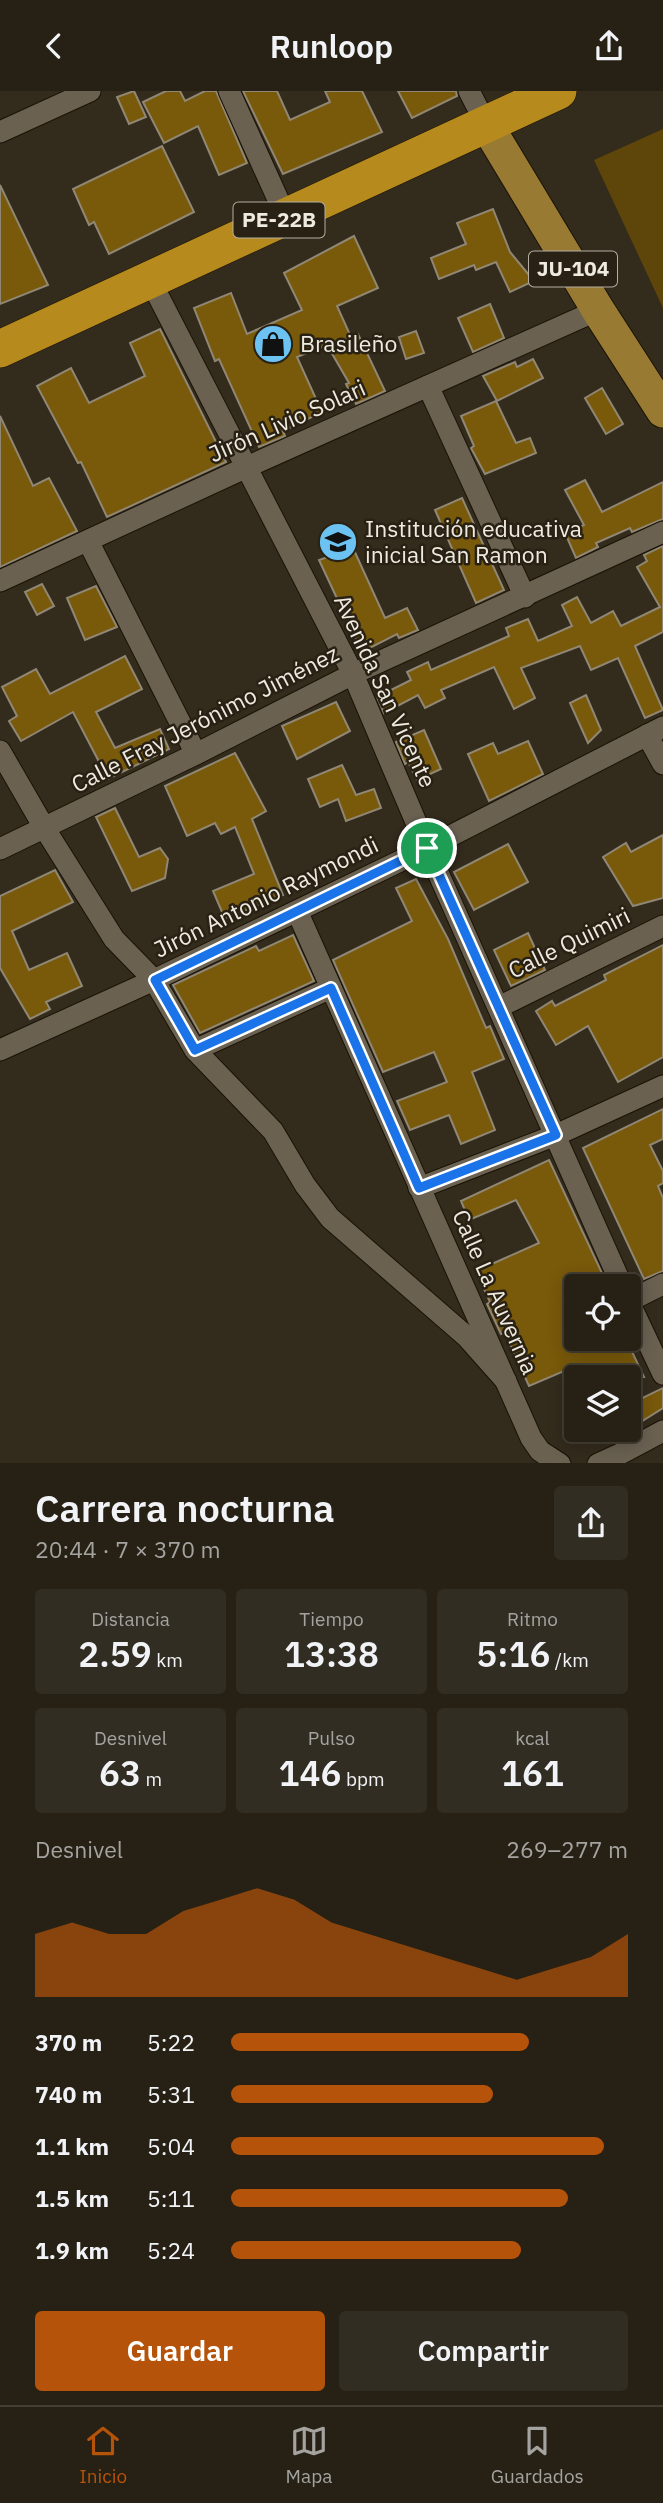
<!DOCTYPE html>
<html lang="es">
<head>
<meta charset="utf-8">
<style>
	body { margin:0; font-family:"IBM Plex Sans",sans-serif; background:#322d22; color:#f1f3f6; height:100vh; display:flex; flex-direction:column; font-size:26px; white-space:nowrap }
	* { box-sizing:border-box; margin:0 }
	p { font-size:23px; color:#a4a3a0 }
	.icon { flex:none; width:38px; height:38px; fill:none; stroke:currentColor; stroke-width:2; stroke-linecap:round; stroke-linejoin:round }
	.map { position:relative; height:1372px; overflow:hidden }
	.panel { display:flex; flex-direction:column; background:#262015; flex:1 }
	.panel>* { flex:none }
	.fabs { position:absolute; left:564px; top:1183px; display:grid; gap:14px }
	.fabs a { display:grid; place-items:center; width:77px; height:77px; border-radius:7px; background:#262015; box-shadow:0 4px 18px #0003,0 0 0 2px #423e34; font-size:35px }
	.pin { position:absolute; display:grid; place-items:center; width:60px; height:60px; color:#fff; margin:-30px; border:4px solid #fff; border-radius:50%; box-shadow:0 2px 7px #0007 }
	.round { display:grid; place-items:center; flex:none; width:74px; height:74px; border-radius:7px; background:#322d22 }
	.head { display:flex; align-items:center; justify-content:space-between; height:119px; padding:0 35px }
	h1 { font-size:38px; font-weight:600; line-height:52px }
	.metrics { display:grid; grid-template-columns:repeat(3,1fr); gap:10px; height:119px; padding:7px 35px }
	.metrics div { display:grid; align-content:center; border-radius:7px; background:#322d22; text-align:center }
	.metrics b { font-size:35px; font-weight:600 }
	.metrics small { font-size:19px; font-weight:400 }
	.metrics p { font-size:19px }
	.chart { height:196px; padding:14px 35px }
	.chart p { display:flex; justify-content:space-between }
	.chart svg { width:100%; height:126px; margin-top:7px; fill:#b45309; opacity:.7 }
	.button { display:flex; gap:14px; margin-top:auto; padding:14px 35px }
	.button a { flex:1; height:80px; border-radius:7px; background:#b45309; color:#fff; font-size:28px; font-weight:600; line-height:80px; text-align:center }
	.button a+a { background:#322d22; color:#f1f3f6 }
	ul { padding:0 35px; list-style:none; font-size:23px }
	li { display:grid; grid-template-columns:112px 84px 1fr; align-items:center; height:52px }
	li i { height:18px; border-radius:9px; background:#b45309 }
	header { display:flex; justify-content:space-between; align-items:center; height:91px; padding:0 35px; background:#262015; font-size:32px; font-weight:600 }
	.menu { display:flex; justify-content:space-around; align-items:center; height:98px; border-top:2px solid #423e34; background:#262015; font-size:19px; color:#a4a3a0 }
	.menu a { display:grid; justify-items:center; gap:4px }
	.menu .selected { color:#b45309 }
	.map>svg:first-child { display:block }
	.green { fill:#5e450a }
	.building { fill:#79590a; stroke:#908775; stroke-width:2 }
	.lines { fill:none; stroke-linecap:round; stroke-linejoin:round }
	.street-casing { stroke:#1a1306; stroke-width:23 }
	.primary-casing { stroke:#1a1306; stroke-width:35 }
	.highway-casing { stroke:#1a1306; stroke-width:38 }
	.street { stroke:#6a6151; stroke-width:21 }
	.primary { stroke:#987a32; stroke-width:33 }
	.highway { stroke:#b78a1e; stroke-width:37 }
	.route-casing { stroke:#fff; stroke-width:14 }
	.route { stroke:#1a73e8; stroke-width:9 }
	.labels { text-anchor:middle; stroke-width:5; stroke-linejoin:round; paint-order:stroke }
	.shield { fill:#292113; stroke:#b4aea2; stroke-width:2 }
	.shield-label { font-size:21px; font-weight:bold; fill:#efeae0 }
	.poi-label { font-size:23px; fill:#efeae0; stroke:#292113; text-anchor:start }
	.street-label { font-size:23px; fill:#efeae0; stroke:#292113 }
</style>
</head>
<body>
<header><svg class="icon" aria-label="back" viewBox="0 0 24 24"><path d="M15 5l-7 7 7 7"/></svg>Runloop<svg class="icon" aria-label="share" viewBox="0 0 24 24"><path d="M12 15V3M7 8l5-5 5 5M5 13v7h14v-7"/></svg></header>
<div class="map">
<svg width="663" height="1373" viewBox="0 0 663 1373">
	<rect width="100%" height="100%" fill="#332b1c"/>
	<path class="green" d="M663,38V217L594,69Z"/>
	<g class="building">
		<path d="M134,0L146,26L129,33L117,6Z"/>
		<path d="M166,0H180L185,10L205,0H216L247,72L219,84L198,35L164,52L143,11Z"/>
		<path d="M243,0H277L290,29L330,11L325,0H362L382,41L283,83Z"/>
		<path d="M398,0H456L457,5L412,27Z"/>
		<path d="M162,55L194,121L109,163L94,131L89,134L73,98Z"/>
		<path d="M0,94L48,194L0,213Z"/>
		<path d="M493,118L510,161L534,190L510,201L496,171L476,179L474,174L439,188L431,167L466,153L457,132Z"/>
		<path d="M354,145L378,197L337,215L351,246L358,243L385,300L356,313L346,293L349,292L327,254L297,266L322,321L283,340L285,345L259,356L219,268L215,270L194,217L231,202L247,243L302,219L284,182Z"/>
		<path d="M490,213L504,247L473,261L458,227Z"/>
		<path d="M160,238L226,371L107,426L81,371L78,372L37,295L71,277L89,312L145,285L130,252Z"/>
		<path d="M416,240L424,262L406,268L399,246Z"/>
		<path d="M533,268L543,287L497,310L483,285L515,271L517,276Z"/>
		<path d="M602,297L623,333L606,343L585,307Z"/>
		<path d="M496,310L516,352L530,347L536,362L485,383L471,357L474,355L461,325Z"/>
		<path d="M0,325L33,395L49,387L77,440L0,476Z"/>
		<path d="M585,389L602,421L663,391V428L632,441L630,437L596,452L598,456L576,467L565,442L584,434L565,399Z"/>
		<path d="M462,407L504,499L476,512L435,419Z"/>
		<path d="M663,455V541L635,555L663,619L645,627L618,567L591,579L580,555L521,577L535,607L514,618L494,576L441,599L445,607L425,617L418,604L384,622L377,606L411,589L407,581L428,571L431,579L509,545L506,537L528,528L538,550L572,535L562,514L577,506L591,532L613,520L621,535L660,516L637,476L647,470L644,464Z"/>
		<path d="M353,457L385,527L407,517L418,539L399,547L397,543L362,561L319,469Z"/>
		<path d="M42,493L54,515L37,524L25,501Z"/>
		<path d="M96,495L117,536L85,549L67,507Z"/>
		<path d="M125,565L142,598L96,621L115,657L160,638L169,658L108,688L73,621L21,650L9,630L17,625L2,596L36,578L50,603Z"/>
		<path d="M586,604L601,639L588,652L570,612Z"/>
		<path d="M336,611L350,640L297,668L282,635Z"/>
		<path d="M424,639L441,678L417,689L408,671L405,673L396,651Z"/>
		<path d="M528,650L543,683L489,710L468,663L493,652L498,663Z"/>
		<path d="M235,662L266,720L252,728L283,804L225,828L213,800L254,783L235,736L221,743L215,732L187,745L165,695Z"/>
		<path d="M342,674L356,704L374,698L381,717L346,730L338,708L320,716L308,688Z"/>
		<path d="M115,717L139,766L160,757L168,768L165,787L132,800L96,726Z"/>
		<path d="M663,744V807L633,815L603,766L626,752L631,761Z"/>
		<path d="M508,753L528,791L474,819L454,781Z"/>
		<path d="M55,779L73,811L12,840L29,879L67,862L82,895L46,911L50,918L30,928L0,877V805Z"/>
		<path d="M416,788L448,848L486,937L490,935L504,968L472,981L495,1039L461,1053L449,1024L410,1039L397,1010L447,991L434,961L383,981L333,869L412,830L396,797Z"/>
		<path d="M528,842L545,879L511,895L494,859Z"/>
		<path d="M293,844L314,890L200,942L173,894L256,855L259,860Z"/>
		<path d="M663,854V966L618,991L588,935L556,954L536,920L552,910L555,915L606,889L604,884Z"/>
		<path d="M663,1018V1048L650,1054L663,1080V1092L658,1095L663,1107V1180L644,1188L583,1057Z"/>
		<path d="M549,1069L608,1195H576V1248H626L644,1286H583L578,1274L529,1295L505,1242L501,1243L487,1213L490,1211L476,1180L539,1152L516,1109L469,1129L461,1110Z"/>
		<path d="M663,1297V1317L628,1339V1314Z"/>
	</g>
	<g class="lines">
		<g class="street-casing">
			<g id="street">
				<path d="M229,0L286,126"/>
				<path d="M469,0L486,33"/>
				<path d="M0,41L90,0"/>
				<path d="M150,189L353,583L427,757L622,1195"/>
				<path d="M428,295L525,506"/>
				<path d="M88,450L196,663"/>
				<path d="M0,490L247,376L598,219"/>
				<path d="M647,644L663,673"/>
				<path d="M0,660L45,738L114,848L154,889L195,959L273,1040L305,1094L330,1127L467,1246L506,1290"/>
				<path d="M0,758L196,663L353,583L663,441"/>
				<path d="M297,820L531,1347L540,1360L560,1373"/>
				<path d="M499,916L663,835"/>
				<path d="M0,959L154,889L427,757L663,636"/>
				<path d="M195,959L331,897"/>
				<path d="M419,1097L556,1044L663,995"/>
				<path d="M628,1209L663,1283"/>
				<path d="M629,1210L663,1193"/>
				<path d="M598,1373L620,1363L663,1340"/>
			</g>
		</g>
		<g class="primary-casing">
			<path id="primary" d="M486,33L598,219L663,320"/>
		</g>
		<g class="highway-casing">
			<path id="highway" d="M0,258L558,0"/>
		</g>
		<use href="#street" class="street"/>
		<use href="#primary" class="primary"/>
		<use href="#highway" class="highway"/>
	</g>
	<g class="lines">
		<g class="route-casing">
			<path id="route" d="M427,757L556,1044L419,1097L331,897L195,959L155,889Z"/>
		</g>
		<use href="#route" class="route"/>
	</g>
	<defs>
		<g id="shop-disc" transform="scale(2.0125)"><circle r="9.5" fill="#6cc3f2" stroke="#292113"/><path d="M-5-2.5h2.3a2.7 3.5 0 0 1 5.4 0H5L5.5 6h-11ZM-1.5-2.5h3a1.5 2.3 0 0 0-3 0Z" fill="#111"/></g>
		<g id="school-disc" transform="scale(2.0125)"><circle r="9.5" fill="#6cc3f2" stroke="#292113"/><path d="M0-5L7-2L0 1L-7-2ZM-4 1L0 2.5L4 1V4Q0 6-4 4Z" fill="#111"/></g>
	</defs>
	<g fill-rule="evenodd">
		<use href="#shop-disc" x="273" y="253"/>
		<use href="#school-disc" x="338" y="451"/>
	</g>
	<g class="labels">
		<g class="shield">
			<rect x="233.5" y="111.5" width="91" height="35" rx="5"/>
			<rect x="529" y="160.5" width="88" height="35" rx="5"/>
		</g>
		<g class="shield-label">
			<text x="279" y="136">PE-22B</text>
			<text x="573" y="185">JU-104</text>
		</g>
		<g class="poi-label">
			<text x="300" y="261">Brasileño</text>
			<text x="365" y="446">Institución educativa<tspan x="365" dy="26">inicial San Ramon</tspan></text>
		</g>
		<g class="street-label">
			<text transform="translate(287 330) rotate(-24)" y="8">Jirón Livio Solari</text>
			<text transform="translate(385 600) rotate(65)" y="8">Avenida San Vicente</text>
			<text transform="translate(205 628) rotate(-27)" y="8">Calle Fray Jerónimo Jiménez</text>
			<text transform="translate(266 806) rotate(-26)" y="8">Jirón Antonio Raymondi</text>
			<text transform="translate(569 852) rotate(-26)" y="8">Calle Quimiri</text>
			<text transform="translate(495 1201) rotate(66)" y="8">Calle La Auvernia</text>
		</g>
	</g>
</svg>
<div class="fabs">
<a><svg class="icon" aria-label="locate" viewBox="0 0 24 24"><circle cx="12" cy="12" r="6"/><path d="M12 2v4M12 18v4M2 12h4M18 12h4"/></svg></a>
<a><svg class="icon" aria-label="layers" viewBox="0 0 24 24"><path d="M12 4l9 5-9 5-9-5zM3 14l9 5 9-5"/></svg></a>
</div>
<div class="pin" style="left:427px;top:757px;background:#1e9e55"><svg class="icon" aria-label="arrive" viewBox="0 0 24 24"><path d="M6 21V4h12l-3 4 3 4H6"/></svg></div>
</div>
<section class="panel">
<div class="head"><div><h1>Carrera nocturna</h1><p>20:44 · 7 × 370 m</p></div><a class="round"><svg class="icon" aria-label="share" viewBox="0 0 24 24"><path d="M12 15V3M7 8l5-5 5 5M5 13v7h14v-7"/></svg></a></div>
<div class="metrics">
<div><p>Distancia</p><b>2.59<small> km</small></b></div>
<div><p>Tiempo</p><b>13:38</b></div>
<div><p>Ritmo</p><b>5:16<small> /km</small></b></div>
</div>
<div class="metrics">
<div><p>Desnivel</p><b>63<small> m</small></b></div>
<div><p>Pulso</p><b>146<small> bpm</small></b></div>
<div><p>kcal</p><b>161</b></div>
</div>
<div class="chart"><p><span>Desnivel</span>269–277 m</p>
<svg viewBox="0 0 160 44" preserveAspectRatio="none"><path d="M0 44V22L10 18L20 22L30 22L40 14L50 10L60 6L70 10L80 18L90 22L100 26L110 30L120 34L130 38L140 34L150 30L160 22V44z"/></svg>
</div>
<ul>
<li><b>370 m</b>5:22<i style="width:75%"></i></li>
<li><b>740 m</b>5:31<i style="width:66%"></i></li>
<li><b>1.1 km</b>5:04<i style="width:94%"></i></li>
<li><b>1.5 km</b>5:11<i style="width:85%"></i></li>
<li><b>1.9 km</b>5:24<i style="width:73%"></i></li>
</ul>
<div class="button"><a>Guardar</a><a>Compartir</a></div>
</section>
<nav class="menu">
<a class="selected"><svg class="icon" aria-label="home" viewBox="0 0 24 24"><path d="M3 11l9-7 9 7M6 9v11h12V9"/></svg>Inicio</a>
<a><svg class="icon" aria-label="map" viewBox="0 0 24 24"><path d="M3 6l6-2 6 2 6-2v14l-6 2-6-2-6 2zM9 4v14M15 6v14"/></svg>Mapa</a>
<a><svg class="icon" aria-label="saved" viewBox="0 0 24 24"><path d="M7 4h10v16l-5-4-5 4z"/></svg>Guardados</a>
</nav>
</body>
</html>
